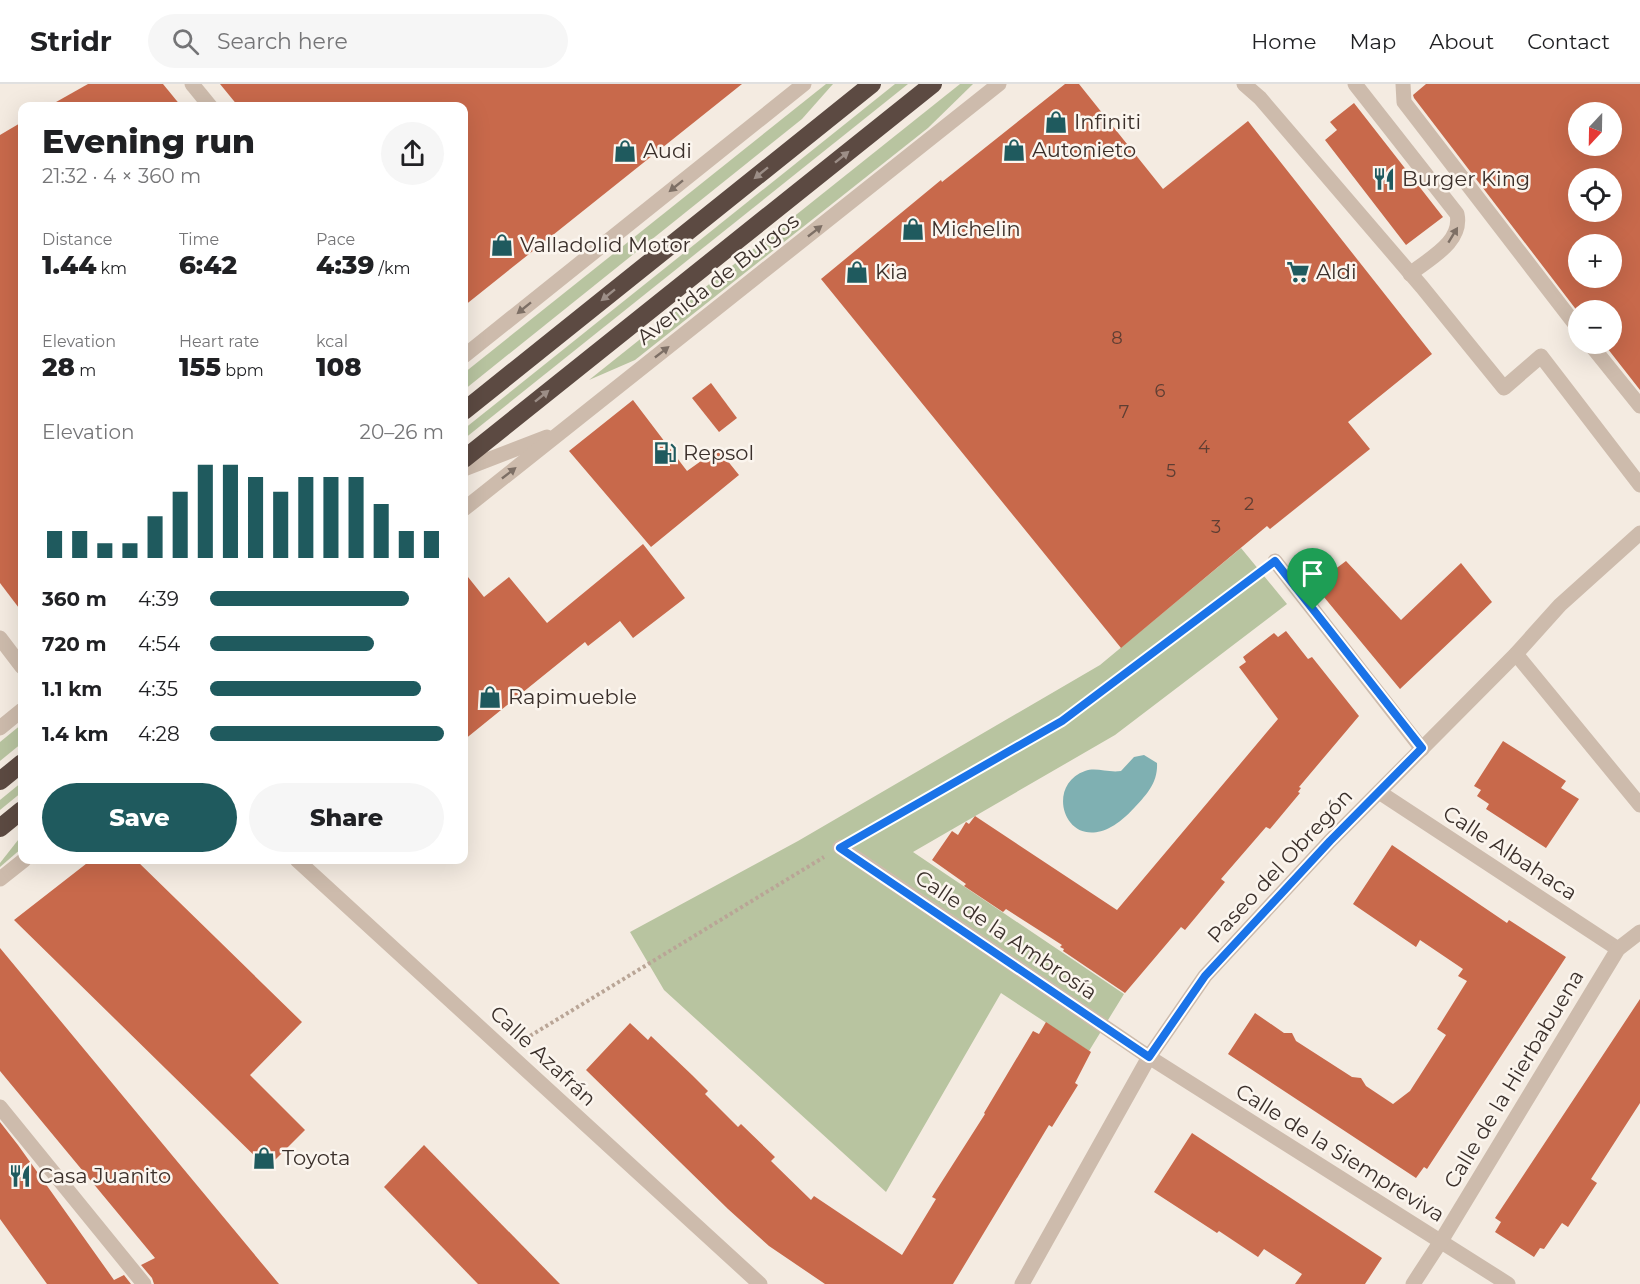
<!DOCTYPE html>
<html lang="en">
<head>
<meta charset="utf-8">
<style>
	body { margin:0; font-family:Montserrat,sans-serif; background:#f6f6f6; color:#202124; height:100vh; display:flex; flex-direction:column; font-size:22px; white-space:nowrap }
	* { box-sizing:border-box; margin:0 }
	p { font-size:20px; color:#757577 }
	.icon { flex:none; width:33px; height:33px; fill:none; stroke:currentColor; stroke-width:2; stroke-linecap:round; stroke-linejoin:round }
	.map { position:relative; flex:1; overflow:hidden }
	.sheet { position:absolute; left:18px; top:18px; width:450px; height:762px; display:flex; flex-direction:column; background:#fff; border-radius:12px; box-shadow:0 6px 24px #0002 }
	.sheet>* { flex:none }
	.needle { width:39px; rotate:202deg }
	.fabs { position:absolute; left:1568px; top:18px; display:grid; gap:12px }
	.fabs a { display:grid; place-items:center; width:54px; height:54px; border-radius:50%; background:#fff; box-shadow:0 6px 24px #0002; font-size:30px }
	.pin { position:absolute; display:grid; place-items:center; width:51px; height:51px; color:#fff; margin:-62px -26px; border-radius:50% 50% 50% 0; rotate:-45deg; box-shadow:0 0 6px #0007 }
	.pin .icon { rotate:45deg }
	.round { display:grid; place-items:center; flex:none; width:63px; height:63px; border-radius:32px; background:#f6f6f6 }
	.head { display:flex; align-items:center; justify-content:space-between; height:102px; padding:0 24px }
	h1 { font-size:33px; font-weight:800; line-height:45px }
	.metrics { display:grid; grid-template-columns:repeat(3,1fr); gap:9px; height:102px; padding:6px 24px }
	.metrics div { display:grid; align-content:center }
	.metrics b { font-size:26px; font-weight:800 }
	.metrics small { font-size:16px; font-weight:400 }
	.metrics p { font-size:16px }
	.chart { height:168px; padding:12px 24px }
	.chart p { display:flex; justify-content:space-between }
	.chart svg { width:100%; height:108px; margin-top:6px; stroke:#1f5a5e; stroke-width:6 }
	.primary-button { display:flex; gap:12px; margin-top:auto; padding:12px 24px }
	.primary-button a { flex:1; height:69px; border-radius:36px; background:#1f5a5e; color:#fff; font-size:24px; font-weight:800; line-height:69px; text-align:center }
	.primary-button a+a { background:#f6f6f6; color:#202124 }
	ul { padding:0 24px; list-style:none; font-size:20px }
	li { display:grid; grid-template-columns:96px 72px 1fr; align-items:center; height:45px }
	li i { height:15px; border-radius:8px; background:#1f5a5e }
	header { display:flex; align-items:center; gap:36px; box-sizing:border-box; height:84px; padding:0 30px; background:#fff; border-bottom:2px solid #e0e0e0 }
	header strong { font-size:28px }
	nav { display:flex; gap:33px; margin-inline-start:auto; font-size:21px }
	.search { width:420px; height:54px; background:#f6f6f6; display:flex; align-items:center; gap:15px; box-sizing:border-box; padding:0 21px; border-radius:33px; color:#757577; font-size:22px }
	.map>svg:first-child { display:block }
	.green { fill:#b8c4a0 }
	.water { fill:#7fb0b2 }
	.building { fill:#c8694b; fill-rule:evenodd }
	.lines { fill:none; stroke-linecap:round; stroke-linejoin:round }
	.path { stroke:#b9a596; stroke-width:4; stroke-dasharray:3 3; stroke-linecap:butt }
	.minor { stroke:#cdbbac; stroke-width:15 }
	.highway { stroke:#5c4a42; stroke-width:18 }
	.oneway { fill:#9c8e87 }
	.oneway2 { fill:#7d6f65 }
	.route-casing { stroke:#fff; stroke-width:12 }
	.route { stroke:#1a73e8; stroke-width:8 }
	.labels { text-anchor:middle; stroke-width:5; stroke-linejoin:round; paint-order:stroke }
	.number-label { font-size:18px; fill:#5e3e33 }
	.poi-label { font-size:21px; fill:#3b302b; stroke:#fbf5ee; text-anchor:start }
	.street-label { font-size:21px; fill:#3b302b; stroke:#fbf5ee }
</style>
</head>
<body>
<header>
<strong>Stridr</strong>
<div class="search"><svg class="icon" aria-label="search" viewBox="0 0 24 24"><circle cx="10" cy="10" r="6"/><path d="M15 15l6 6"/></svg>Search here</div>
<nav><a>Home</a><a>Map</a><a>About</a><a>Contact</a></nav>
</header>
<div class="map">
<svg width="1640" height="1200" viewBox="0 0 1640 1200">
	<rect width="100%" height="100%" fill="#f4ebe1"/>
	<g class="green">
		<path d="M826,0H833L802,35L464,306V289Z"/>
		<path d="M895,0H908L464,355V345Z"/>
		<path d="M960,0H973L928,44L635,276L589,296Z"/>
		<path d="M1241,464L1287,520L1115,651L913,768L1124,910L1089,967L1001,909L886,1108L664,906L630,848L798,757L1100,581Z"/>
		<path d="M22,640V659L0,677V658Z"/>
		<path d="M22,698V708L0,726V716Z"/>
		<path d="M22,751V764L0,783V779Z"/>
	</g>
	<path class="water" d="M1144,671L1157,679C1158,698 1147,710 1135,723C1074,791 1037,704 1085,687C1096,683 1108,689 1121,687L1134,673Z"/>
	<g class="building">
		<path d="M88,0H163L181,22H49Z"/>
		<path d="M220,0H742L464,222V22H238Z"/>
		<path d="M1065,0H1079L1163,105L1248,37L1432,270L1348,338L1370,365L1270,445L1267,442L1121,564L821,195L941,96L942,98Z"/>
		<path d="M1426,0H1640V306L1604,260H1611V226H1578V228L1414,14L1413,11ZM1578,28H1611V62H1578ZM1578,94H1611V128H1578ZM1578,160H1611V194H1578Z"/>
		<path d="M1354,19L1443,133L1406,161L1325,56L1337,46L1330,38Z"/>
		<path d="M22,38V528L0,499V51Z"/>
		<path d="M711,299L737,334L719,348L692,314Z"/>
		<path d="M633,316L687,387L718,365L739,391L651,463L569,367Z"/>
		<path d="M643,460L685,514L633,554L620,537L588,562L585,558L464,656V488L484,513L509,493L547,539Z"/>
		<path d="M1346,477L1401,536L1461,479L1492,518L1400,605L1314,501Z"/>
		<path d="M1286,547L1308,575L1312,573L1359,632L1299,703L1301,704L1298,708L1300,709L1270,745L1266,743L1221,795L1225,798L1185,846L1181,843L1125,909L1063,867L1064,865L1060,863L1062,861L1045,850L1006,825L1003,828L964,802L966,800L932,776L952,747L958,751L966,738L969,740L975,732L1117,826L1278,635L1239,583L1246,578L1243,573L1274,549L1278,553Z"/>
		<path d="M1503,657L1566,697L1561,704L1579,715L1546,764L1486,725L1489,720L1477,712L1481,706L1474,702Z"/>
		<path d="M1392,761L1507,839L1509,836L1566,873L1427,1085L1424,1083L1416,1094L1228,970L1255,929L1284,949H1292L1296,957L1352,993L1361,994L1366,1002L1393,1020L1410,1007L1446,951L1437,945L1467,897L1458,892L1463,885L1420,856L1416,863L1353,820Z"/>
		<path d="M91,776H136L302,938L250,991L305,1046L267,1084L14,836Z"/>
		<path d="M0,864L279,1200H154L152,1194L141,1181L155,1174L0,987Z"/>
		<path d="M1640,915V1019L1591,1095L1597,1099L1568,1143L1562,1139L1544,1165L1540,1164L1534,1173L1495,1148L1501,1138L1495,1134Z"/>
		<path d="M1046,938L1091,968L1075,999L1078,1001L1052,1043L1049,1041L953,1200H825L769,1162L728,1125L586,986L630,939L648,956L651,952L692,991L708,1007L705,1010L738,1043L741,1040L775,1073L771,1077L811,1116L814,1112L902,1171L936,1115L932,1113L985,1030L984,1029L1033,947L1039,950Z"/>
		<path d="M0,1038L18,1061L114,1196L124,1191L131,1200H47L0,1135Z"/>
		<path d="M1192,1049L1382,1174L1365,1200H1295L1302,1190L1264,1165L1258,1173L1219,1147L1217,1149L1154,1108Z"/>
		<path d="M424,1061L560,1200H478L384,1103Z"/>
	</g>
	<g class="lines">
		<g class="path">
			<path d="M861,751L1062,637L1258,490"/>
			<path d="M525,955L824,773"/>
		</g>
		<g class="minor">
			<path d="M192,0L210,22"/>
			<path d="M1244,0L1260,14L1422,203L1504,304L1541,272L1640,401"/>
			<path d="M1355,0L1457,130C1463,158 1430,174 1410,190"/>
			<path d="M1403,0L1404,18L1578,244"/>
			<path d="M1590,260L1640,322"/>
			<path d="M464,272L804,0"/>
			<path d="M464,385L547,353"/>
			<path d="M464,425L999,0"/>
			<path d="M1275,477L1422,665"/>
			<path d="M0,554L22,583"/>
			<path d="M1516,570L1640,721"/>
			<path d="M0,644L22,626"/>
			<path d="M1379,708L1618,865"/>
			<path d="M840,763L1149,973L1508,1200"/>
			<path d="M297,776L760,1200"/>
			<path d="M0,795L24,776"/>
			<path d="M0,1023L144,1200"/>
			<path d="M1022,1200L1149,973L1205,892L1330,757L1516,570L1560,521L1640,449"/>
			<path d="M1413,1200L1441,1157L1618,865L1640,848"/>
		</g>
		<g class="highway">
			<path d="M464,327L872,0"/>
			<path d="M464,375L933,0"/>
			<path d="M0,697L22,679"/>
			<path d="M0,744L22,726"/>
		</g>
	</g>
	<defs><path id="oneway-solid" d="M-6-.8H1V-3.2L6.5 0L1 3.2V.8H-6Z" transform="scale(1.5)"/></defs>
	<g class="oneway">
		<use href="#oneway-solid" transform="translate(842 73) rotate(-39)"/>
		<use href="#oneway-solid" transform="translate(761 89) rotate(141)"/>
		<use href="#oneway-solid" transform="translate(608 211) rotate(141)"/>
		<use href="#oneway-solid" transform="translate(542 312) rotate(-39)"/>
	</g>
	<g class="oneway2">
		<use href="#oneway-solid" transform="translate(676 102) rotate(141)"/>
		<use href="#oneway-solid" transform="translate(815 147) rotate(-38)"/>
		<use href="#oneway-solid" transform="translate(1453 151) rotate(-59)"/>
		<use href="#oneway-solid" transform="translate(524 224) rotate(141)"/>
		<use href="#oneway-solid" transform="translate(662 268) rotate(-38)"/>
		<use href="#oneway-solid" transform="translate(509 389) rotate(-38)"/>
	</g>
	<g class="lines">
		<g class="route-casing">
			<path id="route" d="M1275,477L1422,664L1330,757L1205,892L1149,973L840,764L1062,637Z"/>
		</g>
		<use href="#route" class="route"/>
	</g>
	<defs>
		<g id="shop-bare" transform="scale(1.8)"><path d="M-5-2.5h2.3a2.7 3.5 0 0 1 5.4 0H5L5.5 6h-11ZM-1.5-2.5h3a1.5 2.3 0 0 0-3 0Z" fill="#1f5a5e" stroke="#fbf5ee" stroke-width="2.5" paint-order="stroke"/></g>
		<g id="restaurant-bare" transform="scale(1.8)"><path d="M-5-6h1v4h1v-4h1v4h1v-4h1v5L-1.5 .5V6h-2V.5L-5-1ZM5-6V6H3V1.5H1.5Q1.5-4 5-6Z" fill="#1f5a5e" stroke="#fbf5ee" stroke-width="2.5" paint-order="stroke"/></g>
		<g id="supermarket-bare" transform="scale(1.8)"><path d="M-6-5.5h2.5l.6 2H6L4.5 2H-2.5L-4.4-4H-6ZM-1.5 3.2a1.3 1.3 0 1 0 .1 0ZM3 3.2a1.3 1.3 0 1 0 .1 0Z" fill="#1f5a5e" stroke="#fbf5ee" stroke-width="2.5" paint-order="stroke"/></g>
		<g id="fuel-bare" transform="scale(1.8)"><path d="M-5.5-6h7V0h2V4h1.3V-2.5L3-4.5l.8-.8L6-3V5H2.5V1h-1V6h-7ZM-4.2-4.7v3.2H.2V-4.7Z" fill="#1f5a5e" stroke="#fbf5ee" stroke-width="2.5" paint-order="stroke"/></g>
	</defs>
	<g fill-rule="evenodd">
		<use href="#shop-bare" x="1056" y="38"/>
		<use href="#shop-bare" x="1014" y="66"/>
		<use href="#shop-bare" x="625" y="67"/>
		<use href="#restaurant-bare" x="1384" y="95"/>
		<use href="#shop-bare" x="913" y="145"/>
		<use href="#shop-bare" x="502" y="161"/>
		<use href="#shop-bare" x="857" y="188"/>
		<use href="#supermarket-bare" x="1298" y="188"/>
		<use href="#fuel-bare" x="665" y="369"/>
		<use href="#shop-bare" x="490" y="613"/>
		<use href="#shop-bare" x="264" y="1074"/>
		<use href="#restaurant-bare" x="20" y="1092"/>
	</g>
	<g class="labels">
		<g class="number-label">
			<text x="1117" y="260">8</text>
			<text x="1160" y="313">6</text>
			<text x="1124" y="334">7</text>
			<text x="1204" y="369">4</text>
			<text x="1171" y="393">5</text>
			<text x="1249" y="426">2</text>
			<text x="1216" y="449">3</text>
		</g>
		<g class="poi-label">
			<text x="1074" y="45">Infiniti</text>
			<text x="1032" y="73">Autonieto</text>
			<text x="643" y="74">Audi</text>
			<text x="1402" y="102">Burger King</text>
			<text x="931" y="152">Michelin</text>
			<text x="520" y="168">Valladolid Motor</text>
			<text x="875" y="195">Kia</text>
			<text x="1316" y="195">Aldi</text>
			<text x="683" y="376">Repsol</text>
			<text x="508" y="620">Rapimueble</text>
			<text x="282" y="1081">Toyota</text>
			<text x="38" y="1099">Casa Juanito</text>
		</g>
		<g class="street-label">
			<text transform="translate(718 195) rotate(-38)" y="7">Avenida de Burgos</text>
			<text transform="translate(1510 769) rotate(33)" y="7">Calle Albahaca</text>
			<text transform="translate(1280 782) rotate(-47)" y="7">Paseo del Obregón</text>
			<text transform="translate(1006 851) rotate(34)" y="7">Calle de la Ambrosía</text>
			<text transform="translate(543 972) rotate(43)" y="7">Calle Azafrán</text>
			<text transform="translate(1514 995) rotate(-59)" y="7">Calle de la Hierbabuena</text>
			<text transform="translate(1340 1069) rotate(32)" y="7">Calle de la Siempreviva</text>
		</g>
	</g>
</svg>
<div class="fabs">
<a><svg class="needle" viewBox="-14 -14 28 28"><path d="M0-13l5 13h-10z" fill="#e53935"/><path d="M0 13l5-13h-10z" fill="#757577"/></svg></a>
<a><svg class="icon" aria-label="locate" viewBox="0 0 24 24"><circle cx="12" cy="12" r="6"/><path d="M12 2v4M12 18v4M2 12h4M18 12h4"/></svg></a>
<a>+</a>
<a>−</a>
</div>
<div class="pin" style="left:1313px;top:526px;background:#1e9e55"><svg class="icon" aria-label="arrive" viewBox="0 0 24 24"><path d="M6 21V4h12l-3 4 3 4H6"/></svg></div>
<section class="sheet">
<div class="head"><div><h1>Evening run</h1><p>21:32 · 4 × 360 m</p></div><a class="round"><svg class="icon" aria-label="share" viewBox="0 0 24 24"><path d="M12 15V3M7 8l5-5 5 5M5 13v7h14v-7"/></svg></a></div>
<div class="metrics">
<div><p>Distance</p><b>1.44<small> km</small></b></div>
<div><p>Time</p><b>6:42</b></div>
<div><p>Pace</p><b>4:39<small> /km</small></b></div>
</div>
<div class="metrics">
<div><p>Elevation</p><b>28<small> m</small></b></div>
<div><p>Heart rate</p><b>155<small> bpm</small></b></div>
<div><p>kcal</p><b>108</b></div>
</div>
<div class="chart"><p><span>Elevation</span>20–26 m</p>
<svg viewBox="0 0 160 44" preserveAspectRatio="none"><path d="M5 44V33M15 44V33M25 44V38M35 44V38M45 44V27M55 44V17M65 44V6M75 44V6M85 44V11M95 44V17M105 44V11M115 44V11M125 44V11M135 44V22M145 44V33M155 44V33"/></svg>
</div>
<ul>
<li><b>360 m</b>4:39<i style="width:85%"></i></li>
<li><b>720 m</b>4:54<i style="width:70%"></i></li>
<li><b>1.1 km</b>4:35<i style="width:90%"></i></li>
<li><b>1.4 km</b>4:28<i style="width:100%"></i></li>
</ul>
<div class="primary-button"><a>Save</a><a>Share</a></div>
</section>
</div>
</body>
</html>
